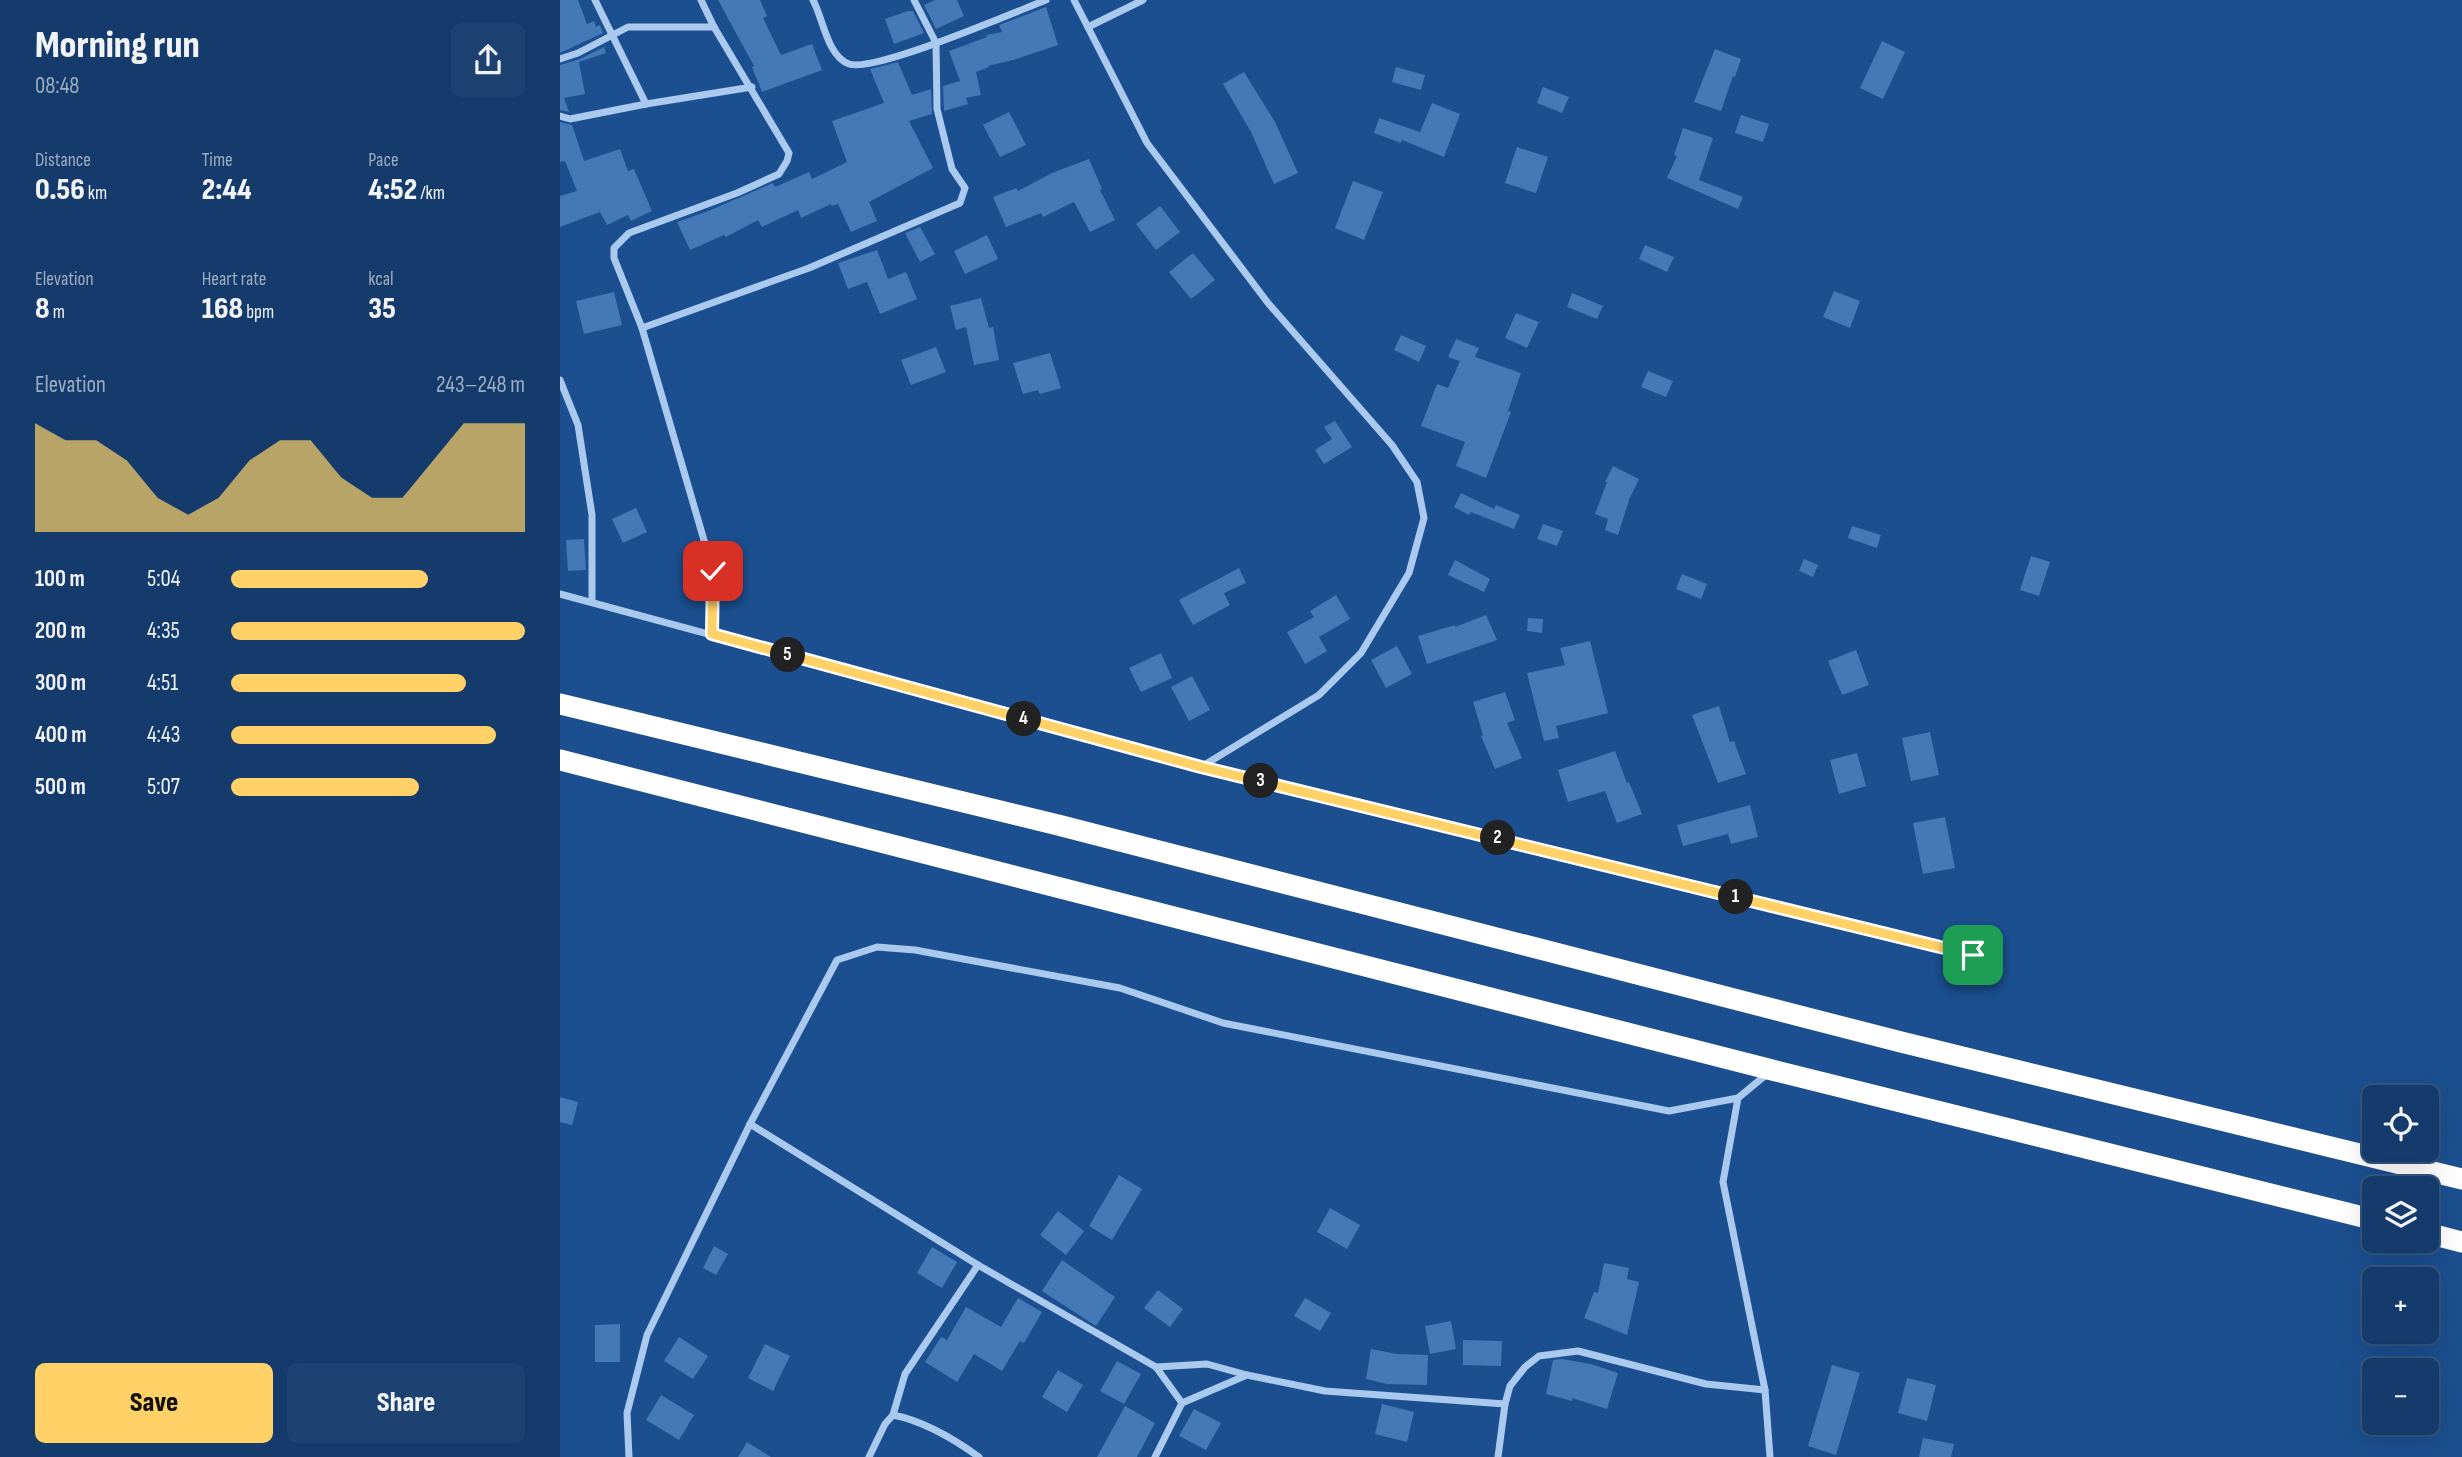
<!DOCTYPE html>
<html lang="en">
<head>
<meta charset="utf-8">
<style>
	body { margin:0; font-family:"Sofia Sans Condensed",sans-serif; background:#1d4271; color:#f1f3f6; height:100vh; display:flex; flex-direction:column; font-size:26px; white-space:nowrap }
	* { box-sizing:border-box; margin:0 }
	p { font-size:23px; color:#9dadc1 }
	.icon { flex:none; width:38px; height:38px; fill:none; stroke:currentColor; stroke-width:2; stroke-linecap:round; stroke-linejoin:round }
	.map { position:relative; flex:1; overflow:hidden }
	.panel { display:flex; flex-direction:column; background:#143b6b; width:560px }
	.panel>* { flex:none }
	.tools { position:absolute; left:1802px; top:1085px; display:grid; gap:14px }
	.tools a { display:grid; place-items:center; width:77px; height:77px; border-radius:10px; background:#143b6b; box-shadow:0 7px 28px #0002,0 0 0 2px #33557e; font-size:35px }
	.pin { position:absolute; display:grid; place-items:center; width:60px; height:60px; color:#fff; margin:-30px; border-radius:14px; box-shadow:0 4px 10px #0006 }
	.km { position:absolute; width:35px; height:35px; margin:-18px; border-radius:50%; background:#222; color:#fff; font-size:19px; line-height:35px; text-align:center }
	.round { display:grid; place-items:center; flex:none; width:74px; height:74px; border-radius:10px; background:#1d4271 }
	.overview { display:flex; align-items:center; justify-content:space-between; height:119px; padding:0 35px }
	h1 { font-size:38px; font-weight:800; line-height:52px }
	.metrics { display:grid; grid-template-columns:repeat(3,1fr); gap:10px; height:119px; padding:7px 35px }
	.metrics div { display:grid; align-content:center }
	.metrics b { font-size:30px; font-weight:800 }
	.metrics small { font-size:19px; font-weight:400 }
	.metrics p { font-size:19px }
	.chart { height:196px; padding:14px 35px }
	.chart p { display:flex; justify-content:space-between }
	.chart svg { width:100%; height:126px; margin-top:7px; fill:#ffd166; opacity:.7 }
	.action { display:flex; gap:14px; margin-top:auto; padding:14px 35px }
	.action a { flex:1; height:80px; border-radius:10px; background:#ffd166; color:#111; font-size:28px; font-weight:800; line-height:80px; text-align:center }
	.action a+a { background:#1d4271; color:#f1f3f6 }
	ul { padding:0 35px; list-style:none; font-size:23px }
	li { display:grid; grid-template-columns:112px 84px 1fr; align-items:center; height:52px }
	li i { height:18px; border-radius:9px; background:#ffd166 }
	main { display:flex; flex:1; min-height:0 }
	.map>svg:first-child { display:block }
	.building { fill:#4478b7 }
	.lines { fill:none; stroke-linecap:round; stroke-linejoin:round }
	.minor { stroke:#a9c9ee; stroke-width:7 }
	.motorway { stroke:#fff; stroke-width:21 }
	.route-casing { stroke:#fff; stroke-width:14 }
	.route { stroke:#ffd166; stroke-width:9 }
</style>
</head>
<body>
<main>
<section class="panel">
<div class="overview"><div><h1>Morning run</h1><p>08:48</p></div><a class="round"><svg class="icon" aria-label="share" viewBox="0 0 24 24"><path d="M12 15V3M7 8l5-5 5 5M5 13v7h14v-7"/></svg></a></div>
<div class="metrics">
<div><p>Distance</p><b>0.56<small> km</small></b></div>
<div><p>Time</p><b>2:44</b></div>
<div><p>Pace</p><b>4:52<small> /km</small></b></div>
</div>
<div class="metrics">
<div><p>Elevation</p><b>8<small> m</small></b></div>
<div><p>Heart rate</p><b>168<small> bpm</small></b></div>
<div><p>kcal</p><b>35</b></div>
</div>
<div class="chart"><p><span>Elevation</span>243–248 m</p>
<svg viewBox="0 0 160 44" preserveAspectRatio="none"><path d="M0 44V6L10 12L20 12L30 19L40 32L50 38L60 32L70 19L80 12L90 12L100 25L110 32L120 32L130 19L140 6L150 6L160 6V44z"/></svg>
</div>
<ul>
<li><b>100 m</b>5:04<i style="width:67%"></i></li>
<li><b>200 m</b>4:35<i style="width:100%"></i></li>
<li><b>300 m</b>4:51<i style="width:80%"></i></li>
<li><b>400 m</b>4:43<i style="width:90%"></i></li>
<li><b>500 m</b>5:07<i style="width:64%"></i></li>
</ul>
<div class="action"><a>Save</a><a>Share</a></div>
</section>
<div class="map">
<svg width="1902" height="1457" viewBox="0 0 1902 1457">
	<rect width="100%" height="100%" fill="#1b4f8f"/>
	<g class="building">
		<path d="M0,0H18L27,24L34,21L36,27L40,25L43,33L0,53Z"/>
		<path d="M158,0H200L207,16L203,18L221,55L252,44L262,70L202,92L192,67L194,66Z"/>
		<path d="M375,0H397L404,16L376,29L364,5Z"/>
		<path d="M486,7L498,45L453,60L428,66L429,67L416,72L421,95L406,98L408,104L384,111L383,86L400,81L389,51L427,37L426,35L442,32L439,25Z"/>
		<path d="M348,11H353L364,33L334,44L325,19Z"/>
		<path d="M1322,41L1345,52L1323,99L1300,88Z"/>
		<path d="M44,47L46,53L19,62L25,94L4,98L9,112L0,110V65L20,59Z"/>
		<path d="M1155,49L1181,59L1175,77L1173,76L1161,111L1134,102Z"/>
		<path d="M338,62L352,95L371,89L372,114L349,121L373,168L309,202L317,221L291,232L278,204L272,206L271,204L241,218L238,210L202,227L198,220L166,237L164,235L130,250L117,222L146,212L213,183L215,187L249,172L252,179L287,162L272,121L324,103L310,69Z"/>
		<path d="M836,67L865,75L861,90L832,82Z"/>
		<path d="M684,72L715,122L738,173L714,184L691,132L663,84Z"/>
		<path d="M983,87L1009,97L1002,113L977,103Z"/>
		<path d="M872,103L900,114L884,157L842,140L841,143L814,133L819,118L860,132Z"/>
		<path d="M449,112L466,145L440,157L423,125Z"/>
		<path d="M1181,115L1209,124L1203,142L1175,133Z"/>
		<path d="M0,122L12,125L24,161L60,149L68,171L74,169L92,211L71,221L68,215L47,225L40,212L0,227V196L17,191L5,161L0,162Z"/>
		<path d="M1123,128L1153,138L1139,180L1183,197L1178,209L1107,178L1117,156L1114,155Z"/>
		<path d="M957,147L988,157L976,193L945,183Z"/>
		<path d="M529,159L542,189L540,190L555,220L530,232L514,202L483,217L481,213L446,227L433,197L456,188L458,191L492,173Z"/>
		<path d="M793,181L823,192L804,240L775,228Z"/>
		<path d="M600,206L620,232L596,250L576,224Z"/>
		<path d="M360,227L375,254L360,262L345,233Z"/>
		<path d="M427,235L438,259L405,274L394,251Z"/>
		<path d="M1085,245L1114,257L1107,272L1079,259Z"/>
		<path d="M317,250L328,279L346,272L357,299L320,314L307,282L288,289L278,263Z"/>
		<path d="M633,253L655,280L631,299L609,272Z"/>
		<path d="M1274,291L1300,301L1290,328L1263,317Z"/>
		<path d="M54,292L62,325L24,334L16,301Z"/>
		<path d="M1012,293L1043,306L1037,319L1007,307Z"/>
		<path d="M421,298L429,328L433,327L439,360L414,365L406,327L396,330L390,306Z"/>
		<path d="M956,313L979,322L967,348L945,338Z"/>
		<path d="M841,335L866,346L859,362L834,350Z"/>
		<path d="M896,339L919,348L915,357L961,373L948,411L951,412L926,478L896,466L905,442L861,426L877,384L888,388L900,361L888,357Z"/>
		<path d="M376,347L386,372L351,385L341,360Z"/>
		<path d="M490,353L501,388L480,394L478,390L463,394L453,363Z"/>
		<path d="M1088,371L1113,381L1106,397L1081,387Z"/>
		<path d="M775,421L792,447L764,464L755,450L772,439L764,427Z"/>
		<path d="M1053,466L1079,479L1069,500L1058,535L1045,530L1048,519L1035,514L1047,482H1045Z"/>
		<path d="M901,493L934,509L936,505L960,515L954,529L911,512L909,515L894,507Z"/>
		<path d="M76,508L87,532L63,543L52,519Z"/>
		<path d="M983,524L1003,531L997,546L977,539Z"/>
		<path d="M1292,526L1321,535L1317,548L1288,538Z"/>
		<path d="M24,539L26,570L8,571L6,540Z"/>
		<path d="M1471,556L1490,562L1479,596L1460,590Z"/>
		<path d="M1244,559L1258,565L1253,577L1239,571Z"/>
		<path d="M895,560L930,579L924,592L888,575Z"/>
		<path d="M679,568L686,583L664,593L670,605L633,625L619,600Z"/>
		<path d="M1122,574L1147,584L1141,599L1116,589Z"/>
		<path d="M776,595L790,619L759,637L767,651L745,664L727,632L754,617L750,611Z"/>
		<path d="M926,615L937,640L867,664L858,636L895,625V627Z"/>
		<path d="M968,618L983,619L982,633L967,631Z"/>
		<path d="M1030,641L1048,713L996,726L999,738L984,741L967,673L1005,665L1000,648Z"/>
		<path d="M837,646L852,674L826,688L811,660Z"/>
		<path d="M1296,650L1309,685L1282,695L1268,661Z"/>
		<path d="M601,653L612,678L581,692L569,668Z"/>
		<path d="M632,676L650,710L629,721L611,687Z"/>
		<path d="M945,692L955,720L947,723L962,758L935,769L921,736L923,735L913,702Z"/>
		<path d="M1159,706L1170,742L1174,741L1186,774L1158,783L1132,715Z"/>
		<path d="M1370,732L1379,775L1351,781L1342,738Z"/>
		<path d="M1055,751L1067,783L1069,782L1082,814L1057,823L1045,791L1008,802L998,770Z"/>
		<path d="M1297,753L1306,786L1279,794L1270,760Z"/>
		<path d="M1190,805L1198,837L1171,844L1168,834L1123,846L1117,825Z"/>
		<path d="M1385,817L1395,868L1363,874L1353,823Z"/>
		<path d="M0,1097L18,1102L12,1125L0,1122Z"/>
		<path d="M559,1175L582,1189L552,1240L529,1226Z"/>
		<path d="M770,1208L800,1225L787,1249L757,1232Z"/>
		<path d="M498,1211L524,1231L506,1255L480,1235Z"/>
		<path d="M154,1246L168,1254L156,1275L143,1268Z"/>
		<path d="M372,1247L397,1262L382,1288L357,1273Z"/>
		<path d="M502,1260L555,1297L536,1326L482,1291Z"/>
		<path d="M1044,1263L1069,1268L1067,1279L1079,1282L1067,1335L1024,1318L1034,1292L1038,1293Z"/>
		<path d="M598,1290L623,1309L610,1327L584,1308Z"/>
		<path d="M458,1298L482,1312L464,1343L460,1341L442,1371L414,1354L397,1382L365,1362L381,1337L387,1340L406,1307L441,1327Z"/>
		<path d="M745,1298L771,1313L760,1331L734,1316Z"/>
		<path d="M891,1321L896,1349L870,1354L865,1326Z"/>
		<path d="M60,1324V1362H35V1325Z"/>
		<path d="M119,1337L148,1356L133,1379L104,1361Z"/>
		<path d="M903,1340L942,1341L941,1366L903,1365Z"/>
		<path d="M205,1344L230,1356L213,1391L188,1378Z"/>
		<path d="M811,1349L837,1354L868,1355L867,1385L827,1384L806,1379Z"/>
		<path d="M1002,1359L1031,1364L1058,1373L1047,1409L1012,1398V1401L986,1394L993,1360Z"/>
		<path d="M557,1361L581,1374L564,1404L540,1391Z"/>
		<path d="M1272,1365L1300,1373L1276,1455L1248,1446Z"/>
		<path d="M498,1370L523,1385L507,1412L482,1397Z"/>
		<path d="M1347,1378L1376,1385L1367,1421L1338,1413Z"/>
		<path d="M101,1395L134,1415L119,1440L86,1420Z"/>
		<path d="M822,1404L854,1412L847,1442L815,1434Z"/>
		<path d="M565,1406L595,1423L577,1457H537Z"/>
		<path d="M634,1409L661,1423L646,1450L619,1436Z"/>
		<path d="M1363,1438L1394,1444L1391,1457H1359Z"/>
		<path d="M187,1442L211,1457H178Z"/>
	</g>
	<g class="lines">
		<g class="minor">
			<path d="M35,0L86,104"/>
			<path d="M141,0L154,27L229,153L227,161L219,174L177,193L69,233L54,248V258L82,328L153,571V634"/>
			<path d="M253,0C263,18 267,56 289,64C314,73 455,12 486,0"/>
			<path d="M514,0L587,143L708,303L832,445L857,482L864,518L849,573L801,653L759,695L641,767"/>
			<path d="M528,27L583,0"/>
			<path d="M0,59L18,53L68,27H154"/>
			<path d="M0,116L10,119L86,104L192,87"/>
			<path d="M82,328L249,268L400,203L405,188L392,169L377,109L376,43L354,0"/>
			<path d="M0,380L18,425L32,515V602"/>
			<path d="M0,594L641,767L1413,955"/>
			<path d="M1178,1098L1163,1182L1205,1390L1210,1457"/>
			<path d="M190,1124L418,1265L596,1367L622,1403"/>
			<path d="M596,1367L647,1364L687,1375"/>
			<path d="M333,1415L345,1374L418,1265"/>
			<path d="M69,1457L67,1413L87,1335L190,1124L277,960L317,947L355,950L560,988L663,1023L1109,1111L1178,1098L1207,1074"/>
			<path d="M309,1457L325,1424L333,1415C364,1421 394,1439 419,1457"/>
			<path d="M595,1457L622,1403L687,1375L765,1391L945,1404"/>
			<path d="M938,1457L945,1404L950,1386L965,1367L979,1356L1018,1351L1146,1384L1205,1390"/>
		</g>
		<g class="motorway">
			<path d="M0,704L498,825L1341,1042L1902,1179"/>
			<path d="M0,760L1212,1070L1815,1220"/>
			<path d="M1867,1233L1902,1242"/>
		</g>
	</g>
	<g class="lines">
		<g class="route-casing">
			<path id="route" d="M153,571L152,634L641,767L1413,955"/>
		</g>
		<use href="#route" class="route"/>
	</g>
</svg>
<div class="tools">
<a><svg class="icon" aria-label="locate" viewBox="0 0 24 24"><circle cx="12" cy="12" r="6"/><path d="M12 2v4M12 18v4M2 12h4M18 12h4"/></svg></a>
<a><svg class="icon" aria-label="layers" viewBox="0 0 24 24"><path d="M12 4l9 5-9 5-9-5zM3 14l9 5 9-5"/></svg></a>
<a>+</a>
<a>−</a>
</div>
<div class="pin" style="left:1413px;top:955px;background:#1e9e55"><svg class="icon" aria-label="arrive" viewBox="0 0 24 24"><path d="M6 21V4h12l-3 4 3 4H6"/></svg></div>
<div class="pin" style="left:153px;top:571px;background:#d93025"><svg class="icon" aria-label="check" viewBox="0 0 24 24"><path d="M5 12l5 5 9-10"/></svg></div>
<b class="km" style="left:1176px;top:897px">1</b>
<b class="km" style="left:938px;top:838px">2</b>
<b class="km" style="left:701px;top:781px">3</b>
<b class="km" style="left:464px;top:719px">4</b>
<b class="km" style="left:228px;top:655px">5</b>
</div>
</main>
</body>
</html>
